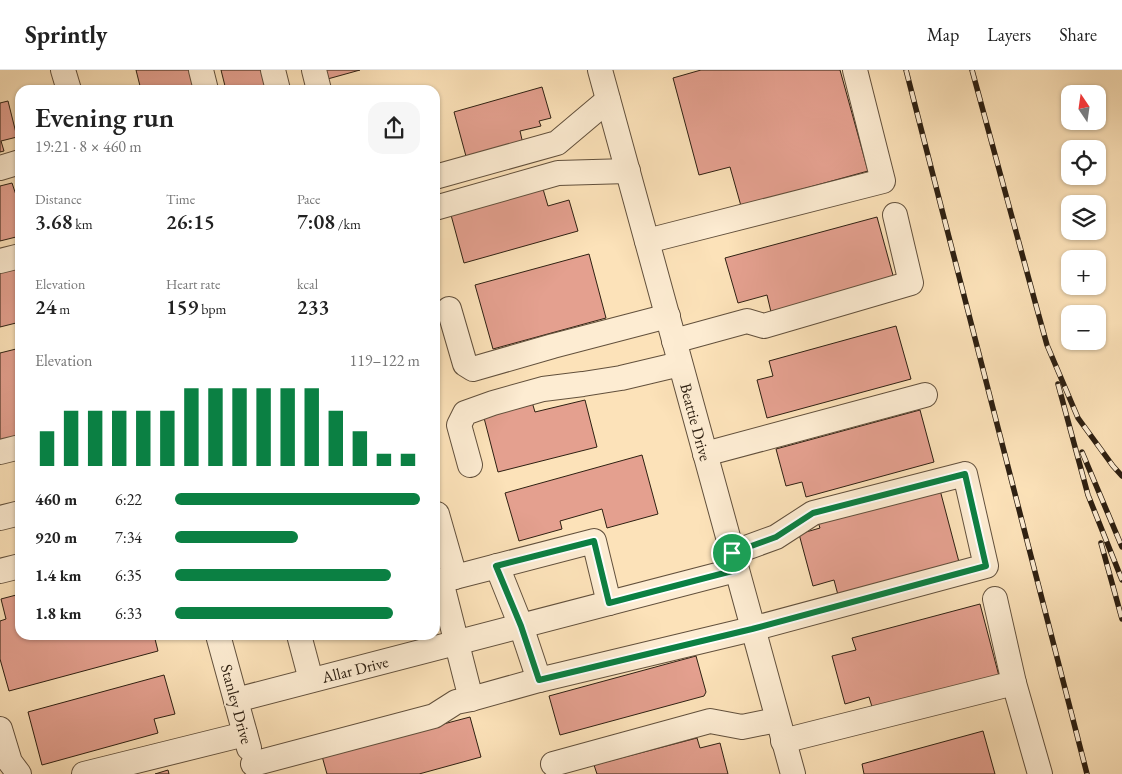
<!DOCTYPE html>
<html lang="en">
<head>
<meta charset="utf-8">
<style>
	body { margin:0; font-family:"EB Garamond",serif; background:#f6f6f6; color:#222; height:100vh; display:flex; flex-direction:column; font-size:19px; white-space:nowrap }
	* { box-sizing:border-box; margin:0 }
	p { font-size:16px; color:#767676 }
	.icon { flex:none; width:28px; height:28px; fill:none; stroke:currentColor; stroke-width:2; stroke-linecap:round; stroke-linejoin:round }
	.map { position:relative; flex:1; overflow:hidden }
	.details { position:absolute; left:15px; top:15px; width:425px; height:555px; display:flex; flex-direction:column; background:#fff; border-radius:15px; box-shadow:0 1px 4px #0004 }
	.details>* { flex:none }
	.needle { width:32px; rotate:347deg }
	.tools { position:absolute; left:1061px; top:15px; display:grid; gap:10px }
	.tools a { display:grid; place-items:center; width:45px; height:45px; border-radius:10px; background:#fff; box-shadow:0 1px 4px #0004; font-size:25px }
	.pin { position:absolute; display:grid; place-items:center; width:42px; height:42px; color:#fff; margin:-21px; border:2px solid #fff; border-radius:50%; box-shadow:0 1px 5px #0007 }
	.round { display:grid; place-items:center; flex:none; width:52px; height:52px; border-radius:15px; background:#f6f6f6 }
	.summary { display:flex; align-items:center; justify-content:space-between; height:85px; padding:0 20px }
	h1 { font-size:28px; font-weight:600; line-height:38px }
	.stats { display:grid; grid-template-columns:repeat(3,1fr); gap:8px; height:85px; padding:5px 20px }
	.stats div { display:grid; align-content:center }
	.stats b { font-size:21px; font-weight:600 }
	.stats small { font-size:14px; font-weight:400 }
	.stats p { font-size:14px }
	.chart { height:140px; padding:10px 20px }
	.chart p { display:flex; justify-content:space-between }
	.chart svg { width:100%; height:90px; margin-top:5px; stroke:#0b8043; stroke-width:6 }
	ul { padding:0 20px; list-style:none; font-size:16px }
	li { display:grid; grid-template-columns:80px 60px 1fr; align-items:center; height:38px }
	li i { height:12px; border-radius:6px; background:#0b8043 }
	header { display:flex; align-items:center; gap:30px; box-sizing:border-box; height:70px; padding:0 25px; background:#fff; border-bottom:1px solid #e0e0e0 }
	header strong { font-size:24px }
	nav { display:flex; gap:28px; margin-inline-start:auto; font-size:18px }
	.map>svg:first-child { display:block }
	.building { fill:#e4a08f; stroke:#2e2012 }
	.lines { fill:none; stroke-linecap:round; stroke-linejoin:round }
	.minor-casing { stroke:#62503c; stroke-width:26 }
	.minor { stroke:#fdecd2; stroke-width:24 }
	.rail-casing { stroke:#2e2012; stroke-width:5.5 }
	.rail { stroke:#fdecd2; stroke-width:4; stroke-dasharray:11; stroke-linecap:butt }
	.route-casing { stroke:#fff; stroke-width:10 }
	.route { stroke:#0b8043; stroke-width:6 }
	.labels { text-anchor:middle; stroke-width:4; stroke-linejoin:round; paint-order:stroke }
	.street-label { font-size:16px; fill:#2e2012; stroke:#fdecd2 }
</style>
</head>
<body>
<header>
<strong>Sprintly</strong>
<nav><a>Map</a><a>Layers</a><a>Share</a></nav>
</header>
<div class="map">
<svg width="1122" height="704" viewBox="0 0 1122 704">
	<rect width="100%" height="100%" fill="#fce2b9"/>
	<filter id="stains"><feTurbulence type="fractalNoise" baseFrequency=".004" numOctaves="4"/><feColorMatrix values="0 0 0 0 .2 0 0 0 0 .09 0 0 0 0 .02 0 0 0 .5 -.17"/></filter>
	<radialGradient id="worn" r=".72"><stop offset=".6" stop-color="#630" stop-opacity="0"/><stop offset="1" stop-color="#630" stop-opacity=".3"/></radialGradient>
	<g class="building">
		<path d="M136,0H192L197,20H141Z"/>
		<path d="M221,0H269L274,20H226Z"/>
		<path d="M321,0H360L324,10Z"/>
		<path d="M701,0H840L868,101L741,136L730,97L699,105L673,8Z"/>
		<path d="M542,17L551,48L539,51L541,56L520,61L523,74L467,90L454,42Z"/>
		<path d="M8,31L17,67L1,71L4,81L0,82V33Z"/>
		<path d="M12,113L17,128L20,127V166L0,171V116Z"/>
		<path d="M543,119L548,136L569,130L578,161L464,193L451,145Z"/>
		<path d="M877,147L894,209L771,242L767,225L738,233L725,188Z"/>
		<path d="M589,184L606,248L493,279L475,215Z"/>
		<path d="M20,197V252L0,257V203Z"/>
		<path d="M896,256L911,309L767,348L757,310L773,306L769,291Z"/>
		<path d="M20,278V357L13,369L0,373V283Z"/>
		<path d="M585,330L597,377L498,402L483,344L532,332L535,342Z"/>
		<path d="M920,340L934,392L806,427L802,412L786,416L776,379Z"/>
		<path d="M642,385L658,444L607,458L602,439L560,451L562,459L519,471L505,423Z"/>
		<path d="M940,420L959,492L838,525L834,510L813,516L799,464L820,458L818,452Z"/>
		<path d="M20,524V565H154L158,581L9,621L0,589V551L6,549L1,529Z"/>
		<path d="M980,534L999,606L873,640L869,627L845,634L832,586L856,580L852,568Z"/>
		<path d="M696,586L706,622L704,626L560,665L549,626Z"/>
		<path d="M164,605L175,644L154,649L158,663L42,695L28,642Z"/>
		<path d="M470,647L481,687L419,704H327L322,686Z"/>
		<path d="M983,661L995,704H864L862,694Z"/>
		<path d="M697,668L700,678L720,673L728,704H597L594,695Z"/>
		<path d="M168,700L169,704H155Z"/>
	</g>
	<g class="lines">
		<g class="minor-casing">
			<g id="minor">
				<path d="M63,0L69,20"/>
				<path d="M201,0L206,20"/>
				<path d="M273,0L278,20"/>
				<path d="M314,0L319,20"/>
				<path d="M600,0L793,704"/>
				<path d="M0,98L20,92"/>
				<path d="M435,107L557,73L608,30"/>
				<path d="M435,138L558,103L628,101"/>
				<path d="M647,171L883,111L855,0"/>
				<path d="M0,191L20,186"/>
				<path d="M449,239L465,294L473,299L553,276L668,246"/>
				<path d="M674,271L747,251L764,256L911,213L895,145"/>
				<path d="M0,382L20,377"/>
				<path d="M705,384L925,325"/>
				<path d="M470,395L459,355L465,343L493,333L543,319L583,314L621,308L680,294"/>
				<path d="M437,444L455,507L441,511"/>
				<path d="M0,448L20,443"/>
				<path d="M497,496L521,556L539,610L752,559L986,496L965,404L813,443L776,467L732,483"/>
				<path d="M0,501L20,496"/>
				<path d="M455,507L594,471L609,533"/>
				<path d="M435,513L441,511L471,629L539,610"/>
				<path d="M218,565L249,678"/>
				<path d="M299,565L311,610"/>
				<path d="M1014,613L1040,704"/>
				<path d="M236,630L736,500"/>
				<path d="M0,659L10,692L19,704"/>
				<path d="M783,671L1014,613L995,529"/>
				<path d="M253,694L434,646L456,632L471,629"/>
				<path d="M553,694L710,651L742,657L777,650"/>
				<path d="M84,704L245,664"/>
			</g>
		</g>
		<use href="#minor" class="minor"/>
		<g class="rail-casing">
			<g id="rail">
				<path d="M906,0L1087,704"/>
				<path d="M972,0L1037,239L1047,275L1078,348L1113,396L1122,406"/>
				<path d="M1058,314L1088,425L1122,510"/>
				<path d="M1082,382L1122,477"/>
				<path d="M1101,473L1122,549"/>
			</g>
		</g>
		<use href="#rail" class="rail"/>
	</g>
	<g class="lines">
		<g class="route-casing">
			<path id="route" d="M965,404L986,496L752,559L539,610L521,556L496,496L594,471L609,533L736,500L732,483L776,467L813,443Z"/>
		</g>
		<use href="#route" class="route"/>
	</g>
	<g class="labels">
		<g class="street-label">
			<text transform="translate(696 352) rotate(75)" y="6">Beattie Drive</text>
			<text transform="translate(355 599) rotate(-14)" y="6">Allar Drive</text>
			<text transform="translate(237 634) rotate(75)" y="6">Stanley Drive</text>
		</g>
	</g>
	<rect width="100%" height="100%" filter="url(#stains)"/>
	<rect width="100%" height="100%" fill="url(#worn)"/>
</svg>
<div class="tools">
<a><svg class="needle" viewBox="-14 -14 28 28"><path d="M0-13l5 13h-10z" fill="#e53935"/><path d="M0 13l5-13h-10z" fill="#767676"/></svg></a>
<a><svg class="icon" aria-label="locate" viewBox="0 0 24 24"><circle cx="12" cy="12" r="6"/><path d="M12 2v4M12 18v4M2 12h4M18 12h4"/></svg></a>
<a><svg class="icon" aria-label="layers" viewBox="0 0 24 24"><path d="M12 4l9 5-9 5-9-5zM3 14l9 5 9-5"/></svg></a>
<a>+</a>
<a>−</a>
</div>
<div class="pin" style="left:732px;top:483px;background:#1e9e55"><svg class="icon" aria-label="arrive" viewBox="0 0 24 24"><path d="M6 21V4h12l-3 4 3 4H6"/></svg></div>
<section class="details">
<div class="summary"><div><h1>Evening run</h1><p>19:21 · 8 × 460 m</p></div><a class="round"><svg class="icon" aria-label="share" viewBox="0 0 24 24"><path d="M12 15V3M7 8l5-5 5 5M5 13v7h14v-7"/></svg></a></div>
<div class="stats">
<div><p>Distance</p><b>3.68<small> km</small></b></div>
<div><p>Time</p><b>26:15</b></div>
<div><p>Pace</p><b>7:08<small> /km</small></b></div>
</div>
<div class="stats">
<div><p>Elevation</p><b>24<small> m</small></b></div>
<div><p>Heart rate</p><b>159<small> bpm</small></b></div>
<div><p>kcal</p><b>233</b></div>
</div>
<div class="chart"><p><span>Elevation</span>119–122 m</p>
<svg viewBox="0 0 160 44" preserveAspectRatio="none"><path d="M5 44V27M15 44V17M25 44V17M35 44V17M45 44V17M55 44V17M65 44V6M75 44V6M85 44V6M95 44V6M105 44V6M115 44V6M125 44V17M135 44V27M145 44V38M155 44V38"/></svg>
</div>
<ul>
<li><b>460 m</b>6:22<i style="width:100%"></i></li>
<li><b>920 m</b>7:34<i style="width:50%"></i></li>
<li><b>1.4 km</b>6:35<i style="width:88%"></i></li>
<li><b>1.8 km</b>6:33<i style="width:89%"></i></li>
</ul>
</section>
</div>
</body>
</html>
